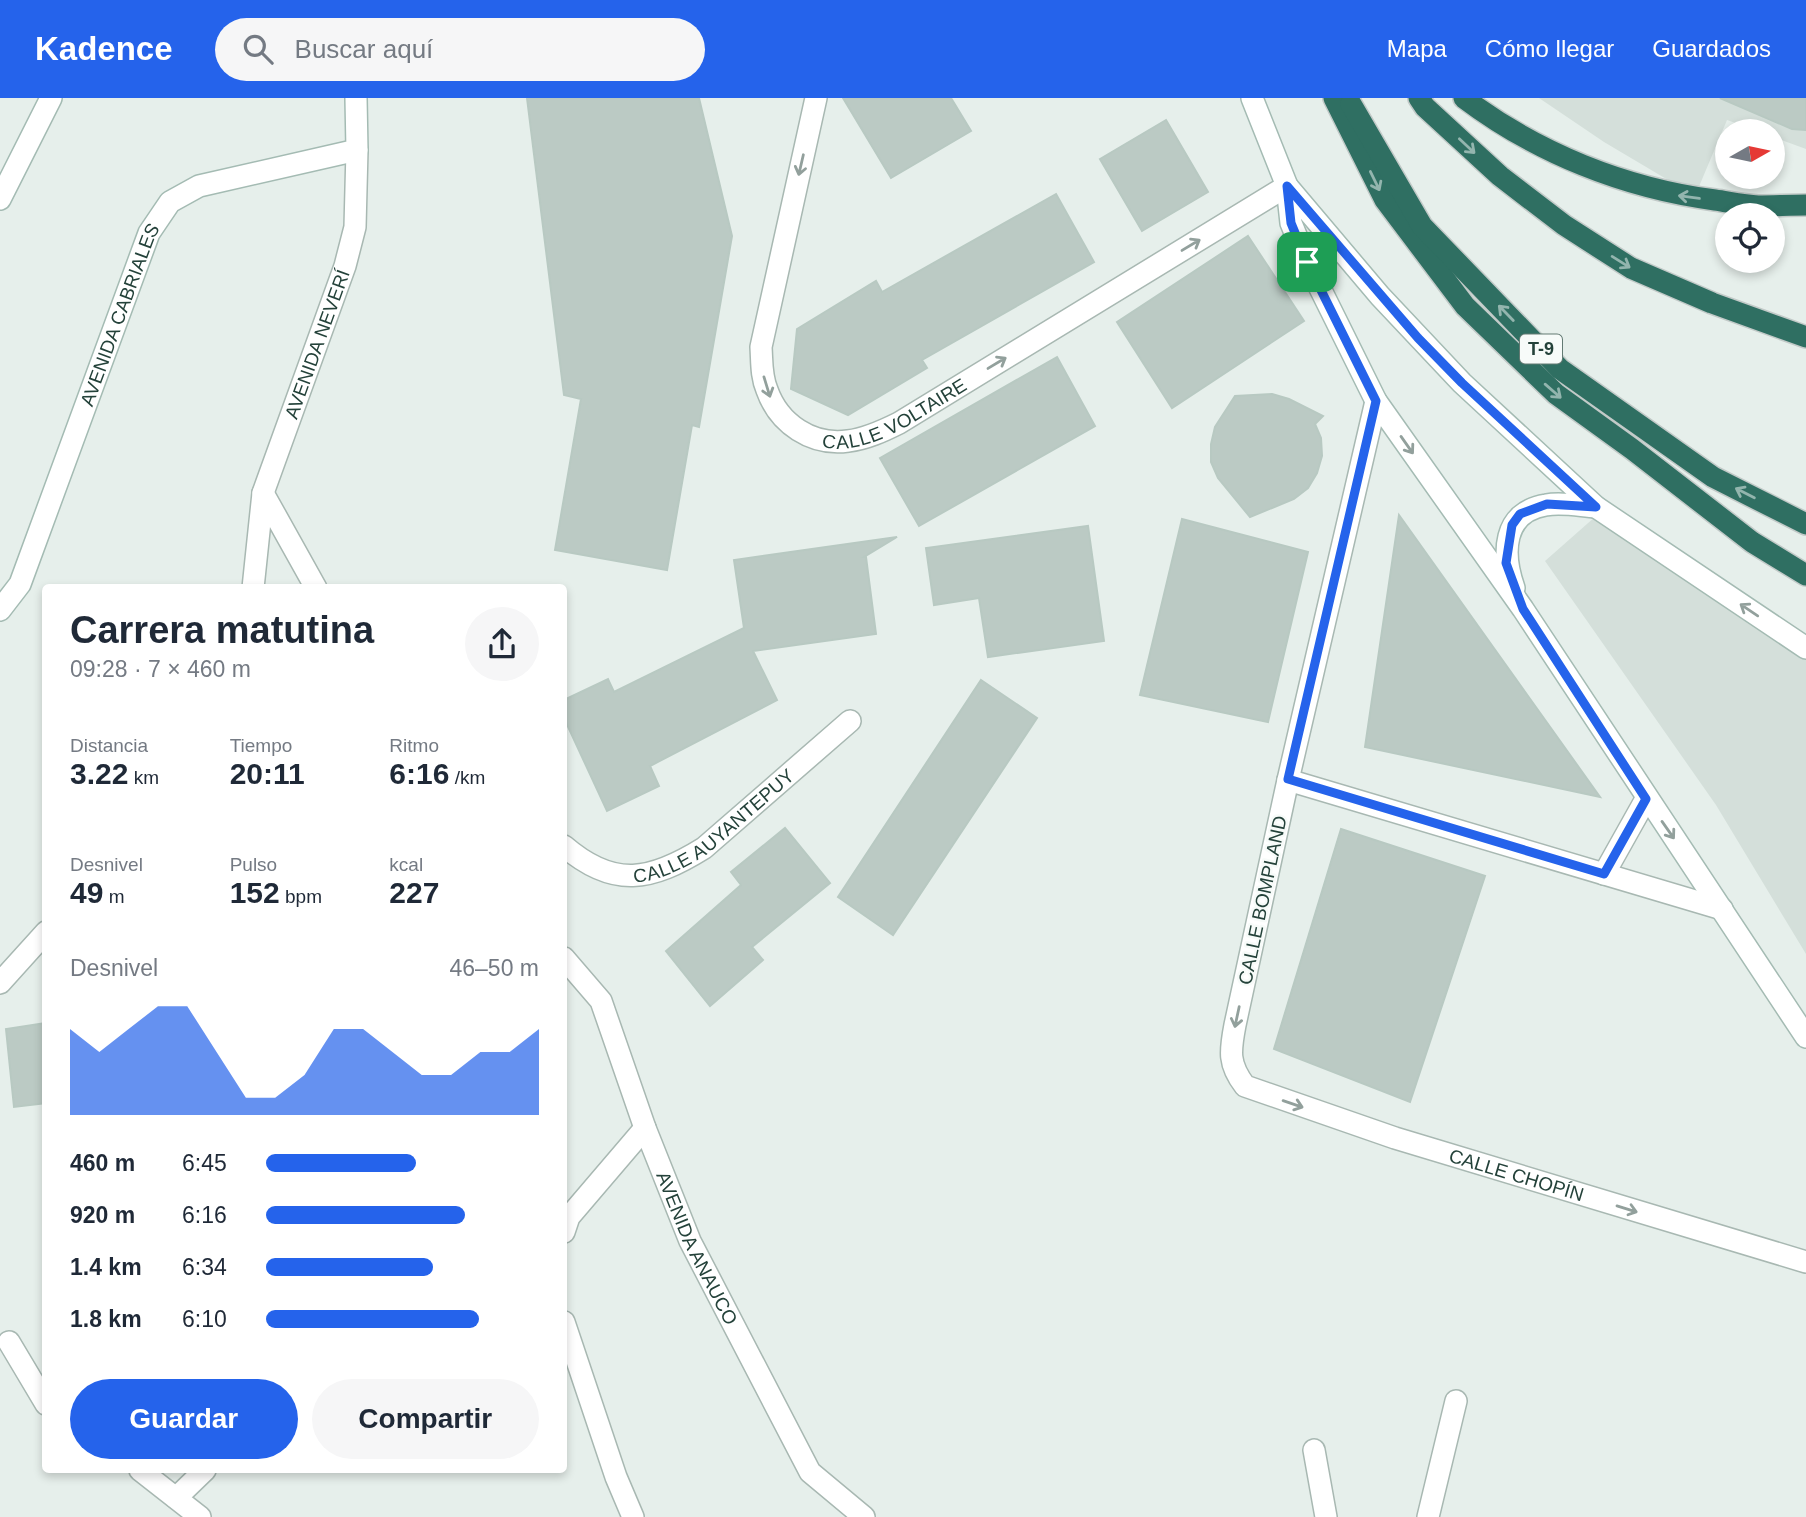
<!DOCTYPE html>
<html lang="es">
<head>
<meta charset="utf-8">
<style>
	body { margin:0; font-family:Helvetica,sans-serif; background:#f6f6f7; color:#1f2937; height:100vh; display:flex; flex-direction:column; font-size:26px; white-space:nowrap }
	* { box-sizing:border-box; margin:0 }
	p { font-size:23px; color:#747a83 }
	.icon { flex:none; width:38px; height:38px; fill:none; stroke:currentColor; stroke-width:2; stroke-linecap:round; stroke-linejoin:round }
	.map { position:relative; flex:1; overflow:hidden }
	.side { position:absolute; left:42px; top:486px; width:525px; height:889px; display:flex; flex-direction:column; background:#fff; border-radius:7px; box-shadow:0 4px 10px #0003 }
	.side>* { flex:none }
	.needle { width:46px; rotate:81deg }
	.buttons { position:absolute; left:1715px; top:21px; display:grid; gap:14px }
	.buttons a { display:grid; place-items:center; width:70px; height:70px; border-radius:50%; background:#fff; box-shadow:0 4px 10px #0003; font-size:35px }
	.pin { position:absolute; display:grid; place-items:center; width:60px; height:60px; color:#fff; margin:-30px; border-radius:14px; box-shadow:0 4px 10px #0006 }
	.round { display:grid; place-items:center; flex:none; width:74px; height:74px; border-radius:37px; background:#f6f6f7 }
	.head { display:flex; align-items:center; justify-content:space-between; height:119px; padding:0 28px }
	h1 { font-size:38px; font-weight:800; line-height:52px }
	.metrics { display:grid; grid-template-columns:repeat(3,1fr); gap:10px; height:119px; padding:7px 28px }
	.metrics div { display:grid; align-content:center }
	.metrics b { font-size:30px; font-weight:800 }
	.metrics small { font-size:19px; font-weight:400 }
	.metrics p { font-size:19px }
	.chart { height:196px; padding:14px 28px }
	.chart p { display:flex; justify-content:space-between }
	.chart svg { width:100%; height:126px; margin-top:7px; fill:#2563eb; opacity:.7 }
	.cta { display:flex; gap:14px; margin-top:auto; padding:14px 28px }
	.cta a { flex:1; height:80px; border-radius:42px; background:#2563eb; color:#fff; font-size:28px; font-weight:800; line-height:80px; text-align:center }
	.cta a+a { background:#f6f6f7; color:#1f2937 }
	ul { padding:0 28px; list-style:none; font-size:23px }
	li { display:grid; grid-template-columns:112px 84px 1fr; align-items:center; height:52px }
	li i { height:18px; border-radius:9px; background:#2563eb }
	header { display:flex; align-items:center; gap:42px; box-sizing:border-box; height:98px; padding:0 35px; background:#2563eb; color:#fff }
	header strong { font-size:33px }
	nav { display:flex; gap:38px; margin-inline-start:auto; font-size:24px }
	.search { width:490px; height:63px; background:#f6f6f7; display:flex; align-items:center; gap:18px; box-sizing:border-box; padding:0 24px; border-radius:38px; color:#747a83; font-size:26px }
	.map>svg:first-child { display:block }
	.built { fill:#d4dfda }
	.building { fill:#bbcac4; stroke:#b8c9c2; stroke-width:2 }
	.lines { fill:none; stroke-linecap:round; stroke-linejoin:round }
	.street-casing { stroke:#a8b8b2; stroke-width:24 }
	.secondary-casing { stroke:#a4bbb3; stroke-width:24 }
	.highway-casing { stroke:#c2cac8; stroke-width:24 }
	.street { stroke:#fff; stroke-width:21 }
	.secondary { stroke:#fff; stroke-width:21 }
	.highway { stroke:#2f6f62; stroke-width:21 }
	.oneway { stroke:#93b5ae }
	.oneway2 { stroke:#92a09c }
	.route-casing { stroke:#fff; stroke-width:14 }
	.route { stroke:#2563eb; stroke-width:9 }
	.labels { text-anchor:middle; stroke-width:5; stroke-linejoin:round; paint-order:stroke }
	.shield { fill:#f7fbf9; stroke:#637a73; stroke-width:2 }
	.shield-label { font-size:18px; font-weight:bold; fill:#24423a }
	.street-label { font-size:19px; fill:#24423a; stroke:#f7fbf9 }
</style>
</head>
<body>
<header>
<strong>Kadence</strong>
<div class="search"><svg class="icon" aria-label="search" viewBox="0 0 24 24"><circle cx="10" cy="10" r="6"/><path d="M15 15l6 6"/></svg>Buscar aquí</div>
<nav><a>Mapa</a><a>Cómo llegar</a><a>Guardados</a></nav>
</header>
<div class="map">
<svg width="1806" height="1419" viewBox="0 0 1806 1419">
	<rect width="100%" height="100%" fill="#e6efeb"/>
	<g class="built">
		<path d="M1539,0H1806V51L1773,39V33H1758L1727,22L1695,98L1604,44Z"/>
		<path d="M1604,411L1806,552V856L1716,707L1545,463Z"/>
	</g>
	<g class="building">
		<path d="M527,0H699L732,138L699,329L692,327L667,472L555,452L581,301L564,297Z"/>
		<path d="M843,0H951L971,33L891,80Z"/>
		<path d="M1720,0H1806V32L1792,31Z"/>
		<path d="M1166,22L1208,94L1142,133L1100,61Z"/>
		<path d="M1056,96L1094,164L922,262L927,270L848,317L791,291L797,231L876,183L882,194Z"/>
		<path d="M1248,138L1304,223L1172,310L1117,224Z"/>
		<path d="M1057,259L1095,328L919,428L880,360Z"/>
		<path d="M1272,296L1289,301L1323,318L1315,326L1321,340L1322,358L1317,375L1308,390L1294,401L1250,419L1218,380L1211,364V346L1215,329L1235,298Z"/>
		<path d="M1399,417L1600,699L1365,649Z"/>
		<path d="M1182,421L1308,454L1268,624L1140,597Z"/>
		<path d="M1088,428L1104,543L988,559L979,500L934,507L926,450Z"/>
		<path d="M897,439L864,459H866L876,536L753,553L777,602L650,668L659,688L607,713L564,620V602L608,581L614,594L744,530L734,462Z"/>
		<path d="M981,582L1037,620L893,837L838,799Z"/>
		<path d="M785,730L830,785L752,849L763,862L710,908L666,853L741,787L731,774Z"/>
		<path d="M1341,731L1485,778L1410,1004L1274,951Z"/>
		<path d="M46,925V1005L14,1009L6,931Z"/>
	</g>
	<g class="lines">
		<g class="street-casing">
			<g id="street">
				<path id="s1" d="M816,0L761,249C762,264 761,278 767,292C779,326 812,348 848,343C866,341 883,333 899,325L1287,88"/>
				<path id="s2" d="M1376,303L1288,682L1235,927C1230,953 1228,966 1245,988L1395,1040L1806,1164"/>
				<path d="M263,395L316,490"/>
				<path id="s3" d="M253,490L263,395L345,168L355,129L357,52"/>
				<path d="M1288,682L1722,811"/>
				<path id="s4" d="M564,748C614,791 651,783 704,750L850,623"/>
				<path d="M1604,776L1646,701"/>
				<path id="s5" d="M564,860L601,903L645,1030L690,1143L810,1374L864,1419"/>
				<path d="M0,885L46,834"/>
				<path d="M564,1134L569,1119L645,1030"/>
				<path d="M564,1224L616,1379L633,1419"/>
				<path d="M9,1244L46,1306"/>
				<path d="M1314,1352L1326,1419"/>
				<path d="M140,1372L200,1419"/>
				<path d="M176,1400L205,1372"/>
				<path d="M1428,1419L1456,1303"/>
			</g>
		</g>
		<g class="secondary-casing">
			<g id="secondary">
				<path d="M1252,0L1287,88L1380,198L1462,285L1596,409L1806,550"/>
				<path d="M1287,88L1291,125L1307,164L1376,303L1523,511L1806,939"/>
				<path d="M0,101L51,0"/>
				<path d="M1514,490C1502,456 1502,414 1546,407C1562,404 1580,408 1596,409"/>
				<path id="s6" d="M0,512L20,486L149,135L170,104L199,88L357,52L356,0"/>
			</g>
		</g>
		<g class="highway-casing">
			<g id="highway">
				<path d="M1334,0L1385,102L1465,208L1556,296L1632,351L1752,444L1806,477"/>
				<path d="M1419,0L1425,9L1500,78L1564,127L1631,170L1712,205L1806,239"/>
				<path d="M1464,0C1537,55 1624,90 1715,102C1729,104 1743,107 1758,108C1774,108 1790,107 1806,107"/>
				<path d="M1351,6L1422,128L1560,271L1713,379L1806,426"/>
			</g>
		</g>
		<use href="#street" class="street"/>
		<use href="#secondary" class="secondary"/>
		<use href="#highway" class="highway"/>
	</g>
	<defs><path id="oneway-shaft" d="M-6 0H5M1.5-3L5.5 0L1.5 3" fill="none" stroke-width="1.6" stroke-linecap="round" stroke-linejoin="round" transform="scale(1.75)"/></defs>
	<g class="oneway">
		<use href="#oneway-shaft" transform="translate(1467 48) rotate(43)"/>
		<use href="#oneway-shaft" transform="translate(1375 83) rotate(64)"/>
		<use href="#oneway-shaft" transform="translate(1689 99) rotate(-172)"/>
		<use href="#oneway-shaft" transform="translate(1621 164) rotate(32)"/>
		<use href="#oneway-shaft" transform="translate(1506 215) rotate(-134)"/>
		<use href="#oneway-shaft" transform="translate(1553 293) rotate(41)"/>
		<use href="#oneway-shaft" transform="translate(1745 395) rotate(-153)"/>
	</g>
	<g class="oneway2">
		<use href="#oneway-shaft" transform="translate(801 67) rotate(103)"/>
		<use href="#oneway-shaft" transform="translate(1191 147) rotate(-31)"/>
		<use href="#oneway-shaft" transform="translate(997 265) rotate(-31)"/>
		<use href="#oneway-shaft" transform="translate(767 289) rotate(73)"/>
		<use href="#oneway-shaft" transform="translate(1407 347) rotate(55)"/>
		<use href="#oneway-shaft" transform="translate(1749 512) rotate(-146)"/>
		<use href="#oneway-shaft" transform="translate(1668 732) rotate(55)"/>
		<use href="#oneway-shaft" transform="translate(1237 919) rotate(102)"/>
		<use href="#oneway-shaft" transform="translate(1293 1006) rotate(19)"/>
		<use href="#oneway-shaft" transform="translate(1627 1111) rotate(17)"/>
	</g>
	<g class="lines">
		<g class="route-casing">
			<path id="route" d="M1287,88L1418,240L1462,285L1596,409L1547,406L1520,416L1512,427L1506,465L1523,511L1646,701L1604,776L1288,681L1376,303L1307,164L1291,125Z"/>
		</g>
		<use href="#route" class="route"/>
	</g>
	<g class="labels">
		<rect class="shield" x="1520" y="236.5" width="42" height="29" rx="5"/>
		<g class="shield-label">
			<text x="1541" y="257">T-9</text>
		</g>
		<g class="street-label">
			<text dy="7" stroke="none"><textPath href="#s6" startOffset="320">AVENIDA CABRIALES</textPath></text>
			<text dy="7" stroke="none"><textPath href="#s3" startOffset="254">AVENIDA NEVERÍ</textPath></text>
			<text dy="7" stroke="none"><textPath href="#s1" startOffset="455">CALLE VOLTAIRE</textPath></text>
			<text dy="7" stroke="none"><textPath href="#s4" startOffset="173">CALLE AUYANTEPUY</textPath></text>
			<text transform="translate(1262 802) rotate(-78)" y="7">CALLE BOMPLAND</text>
			<text dy="7" stroke="none"><textPath href="#s2" startOffset="990">CALLE CHOPÍN</textPath></text>
			<text dy="7" stroke="none"><textPath href="#s5" startOffset="322">AVENIDA ANAUCO</textPath></text>
		</g>
	</g>
</svg>
<div class="buttons">
<a><svg class="needle" viewBox="-14 -14 28 28"><path d="M0-13l5 13h-10z" fill="#e53935"/><path d="M0 13l5-13h-10z" fill="#747a83"/></svg></a>
<a><svg class="icon" aria-label="locate" viewBox="0 0 24 24"><circle cx="12" cy="12" r="6"/><path d="M12 2v4M12 18v4M2 12h4M18 12h4"/></svg></a>
</div>
<div class="pin" style="left:1307px;top:164px;background:#1e9e55"><svg class="icon" aria-label="arrive" viewBox="0 0 24 24"><path d="M6 21V4h12l-3 4 3 4H6"/></svg></div>
<section class="side">
<div class="head"><div><h1>Carrera matutina</h1><p>09:28 · 7 × 460 m</p></div><a class="round"><svg class="icon" aria-label="share" viewBox="0 0 24 24"><path d="M12 15V3M7 8l5-5 5 5M5 13v7h14v-7"/></svg></a></div>
<div class="metrics">
<div><p>Distancia</p><b>3.22<small> km</small></b></div>
<div><p>Tiempo</p><b>20:11</b></div>
<div><p>Ritmo</p><b>6:16<small> /km</small></b></div>
</div>
<div class="metrics">
<div><p>Desnivel</p><b>49<small> m</small></b></div>
<div><p>Pulso</p><b>152<small> bpm</small></b></div>
<div><p>kcal</p><b>227</b></div>
</div>
<div class="chart"><p><span>Desnivel</span>46–50 m</p>
<svg viewBox="0 0 160 44" preserveAspectRatio="none"><path d="M0 44V14L10 22L20 14L30 6L40 6L50 22L60 38L70 38L80 30L90 14L100 14L110 22L120 30L130 30L140 22L150 22L160 14V44z"/></svg>
</div>
<ul>
<li><b>460 m</b>6:45<i style="width:55%"></i></li>
<li><b>920 m</b>6:16<i style="width:73%"></i></li>
<li><b>1.4 km</b>6:34<i style="width:61%"></i></li>
<li><b>1.8 km</b>6:10<i style="width:78%"></i></li>
</ul>
<div class="cta"><a>Guardar</a><a>Compartir</a></div>
</section>
</div>
</body>
</html>
